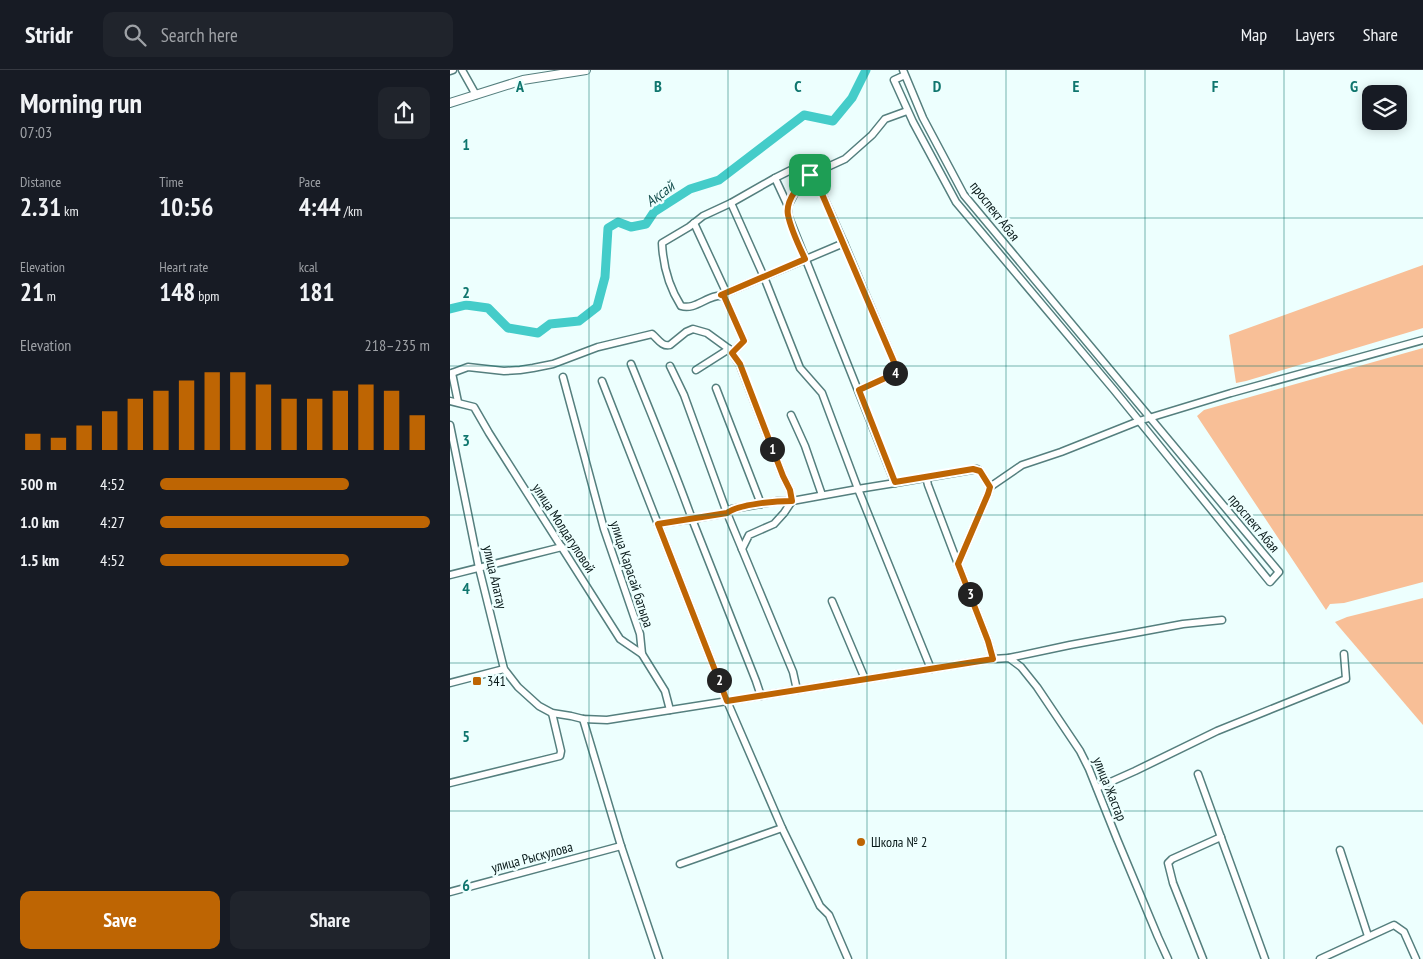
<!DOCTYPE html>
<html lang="en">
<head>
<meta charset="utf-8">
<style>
	body { margin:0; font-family:"PT Sans Narrow",sans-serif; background:#20242c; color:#f1f3f6; height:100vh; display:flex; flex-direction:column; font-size:19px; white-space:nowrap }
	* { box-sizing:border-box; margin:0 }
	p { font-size:16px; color:#9ea1a6 }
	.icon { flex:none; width:28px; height:28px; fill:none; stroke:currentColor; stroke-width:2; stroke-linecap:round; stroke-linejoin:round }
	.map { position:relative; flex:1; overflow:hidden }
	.details { display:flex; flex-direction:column; background:#171b24; width:450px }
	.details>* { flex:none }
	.fabs { position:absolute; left:912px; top:15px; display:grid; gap:10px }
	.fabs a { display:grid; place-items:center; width:45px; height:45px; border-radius:10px; background:#171b24; box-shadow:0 2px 12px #0003; font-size:25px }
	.pin { position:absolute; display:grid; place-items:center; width:42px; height:42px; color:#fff; margin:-21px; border-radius:10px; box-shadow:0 2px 8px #0006 }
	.km { position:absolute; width:25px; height:25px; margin:-12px; border-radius:50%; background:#222; color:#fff; font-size:14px; line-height:25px; text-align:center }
	.round { display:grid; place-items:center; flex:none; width:52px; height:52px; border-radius:10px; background:#20242c }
	.summary { display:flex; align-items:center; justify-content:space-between; height:85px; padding:0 20px }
	h1 { font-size:28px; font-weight:700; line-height:38px }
	.figures { display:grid; grid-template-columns:repeat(3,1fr); gap:8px; height:85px; padding:5px 20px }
	.figures div { display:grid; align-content:center }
	.figures b { font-size:25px; font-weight:700 }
	.figures small { font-size:14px; font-weight:400 }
	.figures p { font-size:14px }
	.chart { height:140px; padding:10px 20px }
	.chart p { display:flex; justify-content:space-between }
	.chart svg { width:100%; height:90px; margin-top:5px; stroke:#be6503; stroke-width:6 }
	.action { display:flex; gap:10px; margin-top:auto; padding:10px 20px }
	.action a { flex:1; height:58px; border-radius:10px; background:#be6503; color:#fff; font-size:20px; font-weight:700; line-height:58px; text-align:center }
	.action a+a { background:#20242c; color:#f1f3f6 }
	ul { padding:0 20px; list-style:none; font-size:16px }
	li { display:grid; grid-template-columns:80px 60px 1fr; align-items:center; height:38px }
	li i { height:12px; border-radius:6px; background:#be6503 }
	header { display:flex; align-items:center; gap:30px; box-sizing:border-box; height:70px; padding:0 25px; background:#171b24; border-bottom:1px solid #363941 }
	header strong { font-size:24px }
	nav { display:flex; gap:28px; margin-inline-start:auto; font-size:18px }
	.search { width:350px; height:45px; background:#20242c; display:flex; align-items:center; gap:12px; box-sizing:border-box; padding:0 18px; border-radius:10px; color:#9ea1a6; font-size:19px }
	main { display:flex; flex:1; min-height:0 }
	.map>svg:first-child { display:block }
	.green { fill:#f8bf97 }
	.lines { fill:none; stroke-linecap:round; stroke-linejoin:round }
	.river { stroke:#44ccc9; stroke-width:9 }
	.minor-casing { stroke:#557f7e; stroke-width:9 }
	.major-casing { stroke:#557f7e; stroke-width:10 }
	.minor { stroke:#fff; stroke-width:6 }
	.major { stroke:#fff; stroke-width:8 }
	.route-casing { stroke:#fff; stroke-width:10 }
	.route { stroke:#be6503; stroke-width:6 }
	.grid { fill:none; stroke:#0f766e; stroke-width:1; stroke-opacity:0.55 }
	.poi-dot { fill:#be6503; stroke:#edfffe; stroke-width:2 }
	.labels { text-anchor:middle; stroke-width:5; stroke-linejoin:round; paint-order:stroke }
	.street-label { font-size:14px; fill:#091a1a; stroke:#edfffe }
	.poi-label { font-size:14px; fill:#091a1a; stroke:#edfffe; text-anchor:start }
	.water-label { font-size:15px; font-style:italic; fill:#144e4d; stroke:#edfffe }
	.grid-label { font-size:16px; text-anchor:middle; font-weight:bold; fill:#0f766e; stroke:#edfffe; stroke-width:5; stroke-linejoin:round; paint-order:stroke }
</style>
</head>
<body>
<header>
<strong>Stridr</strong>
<div class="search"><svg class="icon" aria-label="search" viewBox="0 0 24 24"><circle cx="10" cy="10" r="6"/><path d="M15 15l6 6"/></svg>Search here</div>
<nav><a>Map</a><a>Layers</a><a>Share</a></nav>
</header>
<main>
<section class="details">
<div class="summary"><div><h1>Morning run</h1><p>07:03</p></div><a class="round"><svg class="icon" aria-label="share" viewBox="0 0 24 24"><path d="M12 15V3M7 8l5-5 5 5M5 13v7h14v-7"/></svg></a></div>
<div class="figures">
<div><p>Distance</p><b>2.31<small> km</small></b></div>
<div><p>Time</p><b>10:56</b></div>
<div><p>Pace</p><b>4:44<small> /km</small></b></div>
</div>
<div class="figures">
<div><p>Elevation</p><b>21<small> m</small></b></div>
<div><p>Heart rate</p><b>148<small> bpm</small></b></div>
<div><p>kcal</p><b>181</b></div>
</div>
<div class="chart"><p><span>Elevation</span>218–235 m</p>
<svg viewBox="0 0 160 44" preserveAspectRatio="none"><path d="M5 44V36M15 44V38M25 44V32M35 44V25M45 44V19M55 44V15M65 44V10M75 44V6M85 44V6M95 44V12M105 44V19M115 44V19M125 44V15M135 44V12M145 44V15M155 44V27"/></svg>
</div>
<ul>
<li><b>500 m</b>4:52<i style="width:70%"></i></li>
<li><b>1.0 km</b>4:27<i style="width:100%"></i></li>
<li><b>1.5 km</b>4:52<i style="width:70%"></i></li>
</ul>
<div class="action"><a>Save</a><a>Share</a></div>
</section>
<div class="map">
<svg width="973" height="889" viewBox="0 0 973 889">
	<rect width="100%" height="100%" fill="#edfffe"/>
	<g class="green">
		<path d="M973,195V258L796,311L786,313L779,265Z"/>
		<path d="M973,278V512L894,533L880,534L876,540L747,346L754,340Z"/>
		<path d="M973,528V655L885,552L897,547Z"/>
	</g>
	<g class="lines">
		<path class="river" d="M0,239L16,235L38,238L58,258L88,263L100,254L129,251L147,237L155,207L158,158L168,152L181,157L196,154L204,142L240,119L269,110L354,45L383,51L402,28L416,0"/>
		<g class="minor-casing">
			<g id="minor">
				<path d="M12,0L26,25"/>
				<path d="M453,0L473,48L514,125L829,502L820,512L664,320L506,132L463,52L444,10L455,5"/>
				<path d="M0,1L3,0"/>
				<path d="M457,41L435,49L422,65L395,89L360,105L347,119L338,136V145L445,413L408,419L481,599"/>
				<path d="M325,108L338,136"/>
				<path d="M244,153L276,222"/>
				<path d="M394,173L447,299L444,304L409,320"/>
				<path d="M271,225L394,173L363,103L356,100L343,99L325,108L281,133L253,146L239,157L212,173C213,196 219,217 231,236C246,241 259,223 274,226L294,271L282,283"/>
				<path d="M181,294C202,346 223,396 242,449L277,443L282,439L328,431H342L408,419L372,323L350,298L314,207L281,133"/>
				<path d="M220,296L234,325L277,443L343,602L347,620"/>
				<path d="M246,300L279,279"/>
				<path d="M2,303L18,297L54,301L70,300L83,298L103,294L148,277L202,264C208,269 212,277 220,275L236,262L243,259L257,263L279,279L290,295L333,406L340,420L342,431L334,443L324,454L299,465L292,479"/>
				<path d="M0,304L2,303L8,332"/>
				<path d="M113,307L154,459L190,564L192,584L215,621L220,640"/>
				<path d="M152,311L208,454L242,449L306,611L311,626"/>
				<path d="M266,318L311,434"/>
				<path d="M0,331L24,337L39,363L170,569L192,584"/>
				<path d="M341,345L355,376L372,425"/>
				<path d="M0,355L29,498L54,599L68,617L89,636L102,643L121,646L133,649L157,650L543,589L559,588L571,597L587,617L630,681L639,699L667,769L708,867L718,889"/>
				<path d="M479,407L477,411L478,415L508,494"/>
				<path d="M445,413L527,399L530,401L540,417"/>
				<path d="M208,454L277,631L332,758L370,836L379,845L398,889"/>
				<path d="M0,505L112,477"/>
				<path d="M382,531L415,609"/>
				<path d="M559,588L620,575L733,554L772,550"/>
				<path d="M543,589L538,571L508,494L538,424L540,417L572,395L611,382L689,351L781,323L973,270"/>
				<path d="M0,613L54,599"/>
				<path d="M133,649L171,776L209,889"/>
				<path d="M748,704L815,889"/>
				<path d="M0,713L110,686L111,681L102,643"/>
				<path d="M647,718L685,701L767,661L896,609L894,584"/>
				<path d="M890,780L918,866"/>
				<path d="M230,794L332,758"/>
				<path d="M0,822L171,776"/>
				<path d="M753,889L723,813L718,793L722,789L771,767"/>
				<path d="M870,889L944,855L954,862L966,889"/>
			</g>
		</g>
		<g class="major-casing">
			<path id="major" d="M0,33L73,10L136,0"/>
		</g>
		<use href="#minor" class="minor"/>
		<use href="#major" class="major"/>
	</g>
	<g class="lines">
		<g class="route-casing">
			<path id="route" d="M363,103L447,299L444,304L409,320L445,412L523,399L530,401L540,417L538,424L508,494L538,571L543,589L277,631L208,454L277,443C288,434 327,431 342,431L340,420L333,406L290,294L282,283L294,271L274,226L271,225L355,189C349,176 341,160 338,145C335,130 351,111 363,103Z"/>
		</g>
		<use href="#route" class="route"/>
	</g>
	<path class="grid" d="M139,0V889M278,0V889M417,0V889M556,0V889M695,0V889M834,0V889M0,148H973M0,296H973M0,445H973M0,593H973M0,741H973"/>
	<g class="poi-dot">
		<rect x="22" y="606" width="10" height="10" rx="2.5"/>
		<circle cx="411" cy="772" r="5"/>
	</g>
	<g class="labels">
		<g class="street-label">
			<text transform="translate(545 141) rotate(52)" y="5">проспект Абая</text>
			<text transform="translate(804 453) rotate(50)" y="5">проспект Абая</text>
			<text transform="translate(114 458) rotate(57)" y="5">улица Молдагуловой</text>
			<text transform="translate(182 504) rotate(72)" y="5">улица Карасай батыра</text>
			<text transform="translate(45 507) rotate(77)" y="5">улица Алатау</text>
			<text transform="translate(660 719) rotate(68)" y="5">улица Жастар</text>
			<text transform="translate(82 787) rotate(-15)" y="5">улица Рыскулова</text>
		</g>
		<g class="poi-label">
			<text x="37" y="616">341</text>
			<text x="421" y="777">Школа № 2</text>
		</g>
		<g class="water-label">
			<text transform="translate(210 124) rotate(-37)" y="5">Ақсай</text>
		</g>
	</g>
	<g class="grid-label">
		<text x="70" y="22">A</text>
		<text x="208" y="22">B</text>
		<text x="348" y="22">C</text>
		<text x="487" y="22">D</text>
		<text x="626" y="22">E</text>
		<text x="765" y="22">F</text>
		<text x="904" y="22">G</text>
		<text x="16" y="80">1</text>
		<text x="16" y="228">2</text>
		<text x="16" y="376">3</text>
		<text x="16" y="524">4</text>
		<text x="16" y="672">5</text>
		<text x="16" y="821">6</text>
	</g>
</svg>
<div class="fabs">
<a><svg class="icon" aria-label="layers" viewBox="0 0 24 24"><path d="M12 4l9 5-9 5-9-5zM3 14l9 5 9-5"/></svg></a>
</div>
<div class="pin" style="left:360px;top:105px;background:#1e9e55"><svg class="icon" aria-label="arrive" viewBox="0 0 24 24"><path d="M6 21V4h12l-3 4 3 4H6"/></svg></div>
<b class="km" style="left:322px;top:379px">1</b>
<b class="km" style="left:269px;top:610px">2</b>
<b class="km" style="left:520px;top:524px">3</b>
<b class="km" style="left:445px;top:303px">4</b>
</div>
</main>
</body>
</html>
